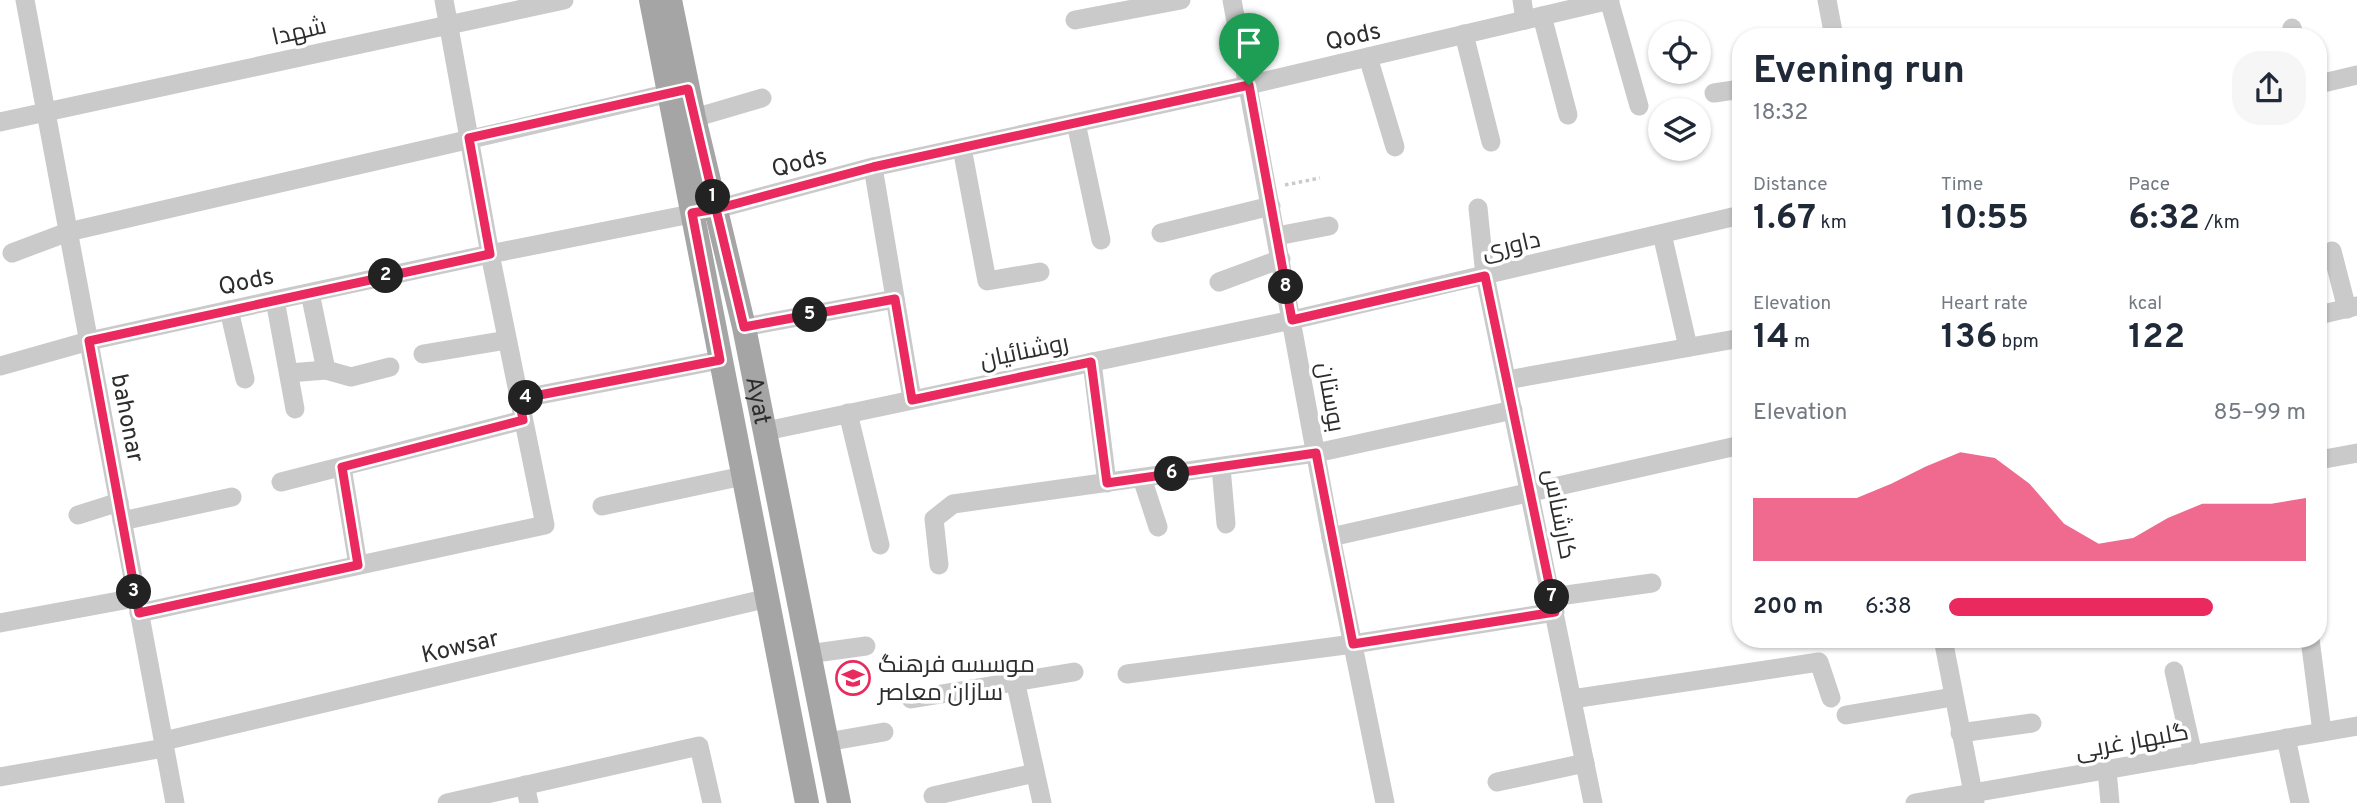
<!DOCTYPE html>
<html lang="en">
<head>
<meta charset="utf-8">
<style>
	body { margin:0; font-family:Overpass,Cairo,sans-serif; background:#f6f6f7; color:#1f2937; height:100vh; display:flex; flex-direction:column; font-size:26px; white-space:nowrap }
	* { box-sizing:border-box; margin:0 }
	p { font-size:23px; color:#747a83 }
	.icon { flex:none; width:38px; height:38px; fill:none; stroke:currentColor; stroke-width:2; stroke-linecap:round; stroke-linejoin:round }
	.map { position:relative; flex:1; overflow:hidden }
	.side { position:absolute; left:1732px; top:28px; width:595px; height:620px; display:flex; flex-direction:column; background:#fff; border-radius:28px; box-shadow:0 2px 5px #0004 }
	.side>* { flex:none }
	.buttons { position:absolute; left:1648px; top:21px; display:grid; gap:14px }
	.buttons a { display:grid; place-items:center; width:63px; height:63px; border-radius:50%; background:#fff; box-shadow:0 2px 5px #0004; font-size:35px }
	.pin { position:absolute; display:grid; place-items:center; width:60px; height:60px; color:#fff; margin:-72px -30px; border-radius:50% 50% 50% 0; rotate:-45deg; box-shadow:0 0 7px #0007 }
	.pin .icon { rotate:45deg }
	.km { position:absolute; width:35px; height:35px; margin:-18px; border-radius:50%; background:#222; color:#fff; font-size:19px; line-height:35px; text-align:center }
	.round { display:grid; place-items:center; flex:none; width:74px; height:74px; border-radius:28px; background:#f6f6f7 }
	.head { display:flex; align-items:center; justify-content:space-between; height:119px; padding:0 21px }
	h1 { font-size:38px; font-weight:700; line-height:52px }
	.stats { display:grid; grid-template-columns:repeat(3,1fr); gap:10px; height:119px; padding:7px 21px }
	.stats div { display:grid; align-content:center }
	.stats b { font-size:35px; font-weight:700 }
	.stats small { font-size:19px; font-weight:400 }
	.stats p { font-size:19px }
	.chart { height:196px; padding:14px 21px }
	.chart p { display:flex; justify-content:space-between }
	.chart svg { width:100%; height:126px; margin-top:7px; fill:#ea2a5f; opacity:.7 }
	ul { padding:0 21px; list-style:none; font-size:23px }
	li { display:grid; grid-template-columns:112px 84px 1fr; align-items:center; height:52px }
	li i { height:18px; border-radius:9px; background:#ea2a5f }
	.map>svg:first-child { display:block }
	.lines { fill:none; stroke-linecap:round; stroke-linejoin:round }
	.path { stroke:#cacaca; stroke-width:3.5; stroke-dasharray:3.5 3.5; stroke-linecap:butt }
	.minor { stroke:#cacaca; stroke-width:19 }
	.major { stroke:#a5a5a5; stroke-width:24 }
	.route-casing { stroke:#fff; stroke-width:14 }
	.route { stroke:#ea2a5f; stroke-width:9 }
	.labels { text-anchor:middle; stroke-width:7; stroke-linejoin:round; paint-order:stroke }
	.street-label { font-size:24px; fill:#2d2d2d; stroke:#fff }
	.poi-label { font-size:24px; fill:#2d2d2d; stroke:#fff; text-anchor:start }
</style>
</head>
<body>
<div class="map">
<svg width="2357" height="803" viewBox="0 0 2357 803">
	<rect width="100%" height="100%" fill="#fff"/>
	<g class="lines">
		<path class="path" d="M1285,185L1320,178"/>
		<g class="minor">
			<path d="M25,0L175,803"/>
			<path d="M1232,0L1331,537L1385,803"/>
			<path d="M1522,0L1525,20"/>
			<path d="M1609,0L1639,106"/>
			<path d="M1827,0L1834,37"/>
			<path d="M1542,16L1568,115"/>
			<path d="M1075,20L1181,0"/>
			<path d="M2292,28L2295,37"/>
			<path d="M1464,34L1491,142"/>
			<path d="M1368,57L1395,147"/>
			<path d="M2319,84L2357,75"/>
			<path d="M1714,93L1741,89"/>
			<path d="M694,118L762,98"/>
			<path d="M0,122L564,0"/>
			<path d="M1076,123L1101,240"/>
			<path d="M962,148L987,281L1040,272"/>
			<path d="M873,167L912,399"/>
			<path d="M1478,208L1485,276L1593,803"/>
			<path d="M1161,233L1271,206"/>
			<path d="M1662,234L1688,347"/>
			<path d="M1277,236L1329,226"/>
			<path d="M2332,251L2347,309"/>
			<path d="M12,253L68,232L683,90"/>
			<path d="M1219,282L1281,259"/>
			<path d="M310,293L326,370"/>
			<path d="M275,300L295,409"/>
			<path d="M229,310L245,379"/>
			<path d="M2319,315L2357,306"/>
			<path d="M744,327L895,299"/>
			<path d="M423,354L507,340"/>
			<path d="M1092,362L1107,483"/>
			<path d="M0,366L89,341L275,300L490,254L716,209L873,167L1249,85L1610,0"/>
			<path d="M289,373L326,370L351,377L390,367"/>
			<path d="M1507,380L1741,338"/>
			<path d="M519,399L720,360"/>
			<path d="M848,413L880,545"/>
			<path d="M766,431L1292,320L1741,215"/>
			<path d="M2319,460L2357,453"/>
			<path d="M342,467L358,565"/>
			<path d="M1221,467L1226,524"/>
			<path d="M1142,478L1158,527"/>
			<path d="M281,482L523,420"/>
			<path d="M602,506L743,476"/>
			<path d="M78,515L119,502"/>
			<path d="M122,521L232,497"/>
			<path d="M1331,537L1741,445"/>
			<path d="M939,565L934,519L953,504L1316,453L1513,410"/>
			<path d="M1552,597L1652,583"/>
			<path d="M139,613L545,525L490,254L444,0"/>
			<path d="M0,623L135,598"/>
			<path d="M1943,639L1975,803"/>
			<path d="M2310,639L2322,732"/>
			<path d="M808,654L866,646"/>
			<path d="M2174,671L2193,755"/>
			<path d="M1127,674L1353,644L1555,612"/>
			<path d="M1015,680L1042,803"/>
			<path d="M911,699L1074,672"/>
			<path d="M1572,699L1819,662L1831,698"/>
			<path d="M1846,715L1953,697"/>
			<path d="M1960,733L2032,723"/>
			<path d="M2286,738L2300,803"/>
			<path d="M164,741L768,598"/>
			<path d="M827,742L884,732"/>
			<path d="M2107,770L2110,803"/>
			<path d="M0,777L164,748"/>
			<path d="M1497,782L1585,763"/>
			<path d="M525,785L529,803"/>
			<path d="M933,796L1035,773"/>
			<path d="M447,803L699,746L712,803"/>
			<path d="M1915,803L2357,726"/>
		</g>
		<g class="major">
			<path d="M651,0L807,803"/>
			<path id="s1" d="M670,0L694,118L744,327L839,803"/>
		</g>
	</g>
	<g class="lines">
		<g class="route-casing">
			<path id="route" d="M1249,85L873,167L716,209L688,89L469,138L490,254L89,341L139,613L358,565L342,467L523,420L519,399L720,360L692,213L716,209L744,327L895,299L912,400L1091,362L1107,483L1316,453L1353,644L1555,612L1485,276L1292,320L1249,85"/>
		</g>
		<use href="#route" class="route"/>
	</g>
	<defs>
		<g id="school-ring" transform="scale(1.75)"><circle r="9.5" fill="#fff" stroke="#ea2a5f" stroke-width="1.5"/><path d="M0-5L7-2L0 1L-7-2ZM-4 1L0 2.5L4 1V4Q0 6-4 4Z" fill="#ea2a5f"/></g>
	</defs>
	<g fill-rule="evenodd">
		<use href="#school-ring" x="853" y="678"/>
	</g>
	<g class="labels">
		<g class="street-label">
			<text transform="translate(299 31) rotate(-13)" y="8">شهدا</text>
			<text transform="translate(1353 36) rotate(-13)" y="8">Qods</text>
			<text transform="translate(799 162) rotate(-15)" y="8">Qods</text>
			<text transform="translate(1511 245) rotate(-13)" y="8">داوری</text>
			<text transform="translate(246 281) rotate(-12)" y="8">Qods</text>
			<text transform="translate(1024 351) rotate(-12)" y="8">روشنائیان</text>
			<text transform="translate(1331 397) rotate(80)" y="8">بوستان</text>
			<text dy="8" stroke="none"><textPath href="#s1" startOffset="410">Ayat</textPath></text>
			<text transform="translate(128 418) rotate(79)" y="8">bahonar</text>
			<text transform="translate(1560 514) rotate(79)" y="8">کارشناس</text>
			<text transform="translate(460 646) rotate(-13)" y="8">Kowsar</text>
			<text transform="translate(2132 741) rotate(-10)" y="8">گلبهار غربی</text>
		</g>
		<g class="poi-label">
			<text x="878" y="672">موسسه فرهنگ<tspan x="878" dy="28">سازان معاصر</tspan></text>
		</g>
	</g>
</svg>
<div class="buttons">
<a><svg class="icon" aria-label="locate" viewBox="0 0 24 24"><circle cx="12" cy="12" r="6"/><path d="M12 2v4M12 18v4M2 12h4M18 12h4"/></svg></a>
<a><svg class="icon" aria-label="layers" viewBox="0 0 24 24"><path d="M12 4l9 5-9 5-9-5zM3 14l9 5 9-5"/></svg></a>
</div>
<div class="pin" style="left:1249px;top:85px;background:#1e9e55"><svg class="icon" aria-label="arrive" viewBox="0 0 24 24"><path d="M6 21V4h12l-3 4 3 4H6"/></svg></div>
<b class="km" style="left:713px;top:197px">1</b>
<b class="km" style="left:386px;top:276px">2</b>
<b class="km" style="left:134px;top:592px">3</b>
<b class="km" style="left:526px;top:398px">4</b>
<b class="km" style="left:810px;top:315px">5</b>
<b class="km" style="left:1172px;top:474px">6</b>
<b class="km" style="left:1552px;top:597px">7</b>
<b class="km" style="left:1286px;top:287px">8</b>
<section class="side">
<div class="head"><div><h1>Evening run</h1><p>18:32</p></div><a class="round"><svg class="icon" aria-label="share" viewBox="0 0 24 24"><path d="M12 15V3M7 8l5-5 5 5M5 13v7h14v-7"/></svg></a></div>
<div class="stats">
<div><p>Distance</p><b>1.67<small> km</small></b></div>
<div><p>Time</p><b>10:55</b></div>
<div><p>Pace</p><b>6:32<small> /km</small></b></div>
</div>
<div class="stats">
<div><p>Elevation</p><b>14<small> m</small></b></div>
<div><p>Heart rate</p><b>136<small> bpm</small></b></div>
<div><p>kcal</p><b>122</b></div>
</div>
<div class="chart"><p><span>Elevation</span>85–99 m</p>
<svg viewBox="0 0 160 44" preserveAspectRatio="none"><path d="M0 44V22L10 22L20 22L30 22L40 17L50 11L60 6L70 8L80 17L90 31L100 38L110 36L120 29L130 24L140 24L150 24L160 22V44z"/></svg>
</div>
<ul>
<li><b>200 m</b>6:38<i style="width:74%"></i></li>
</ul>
</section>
</div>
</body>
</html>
